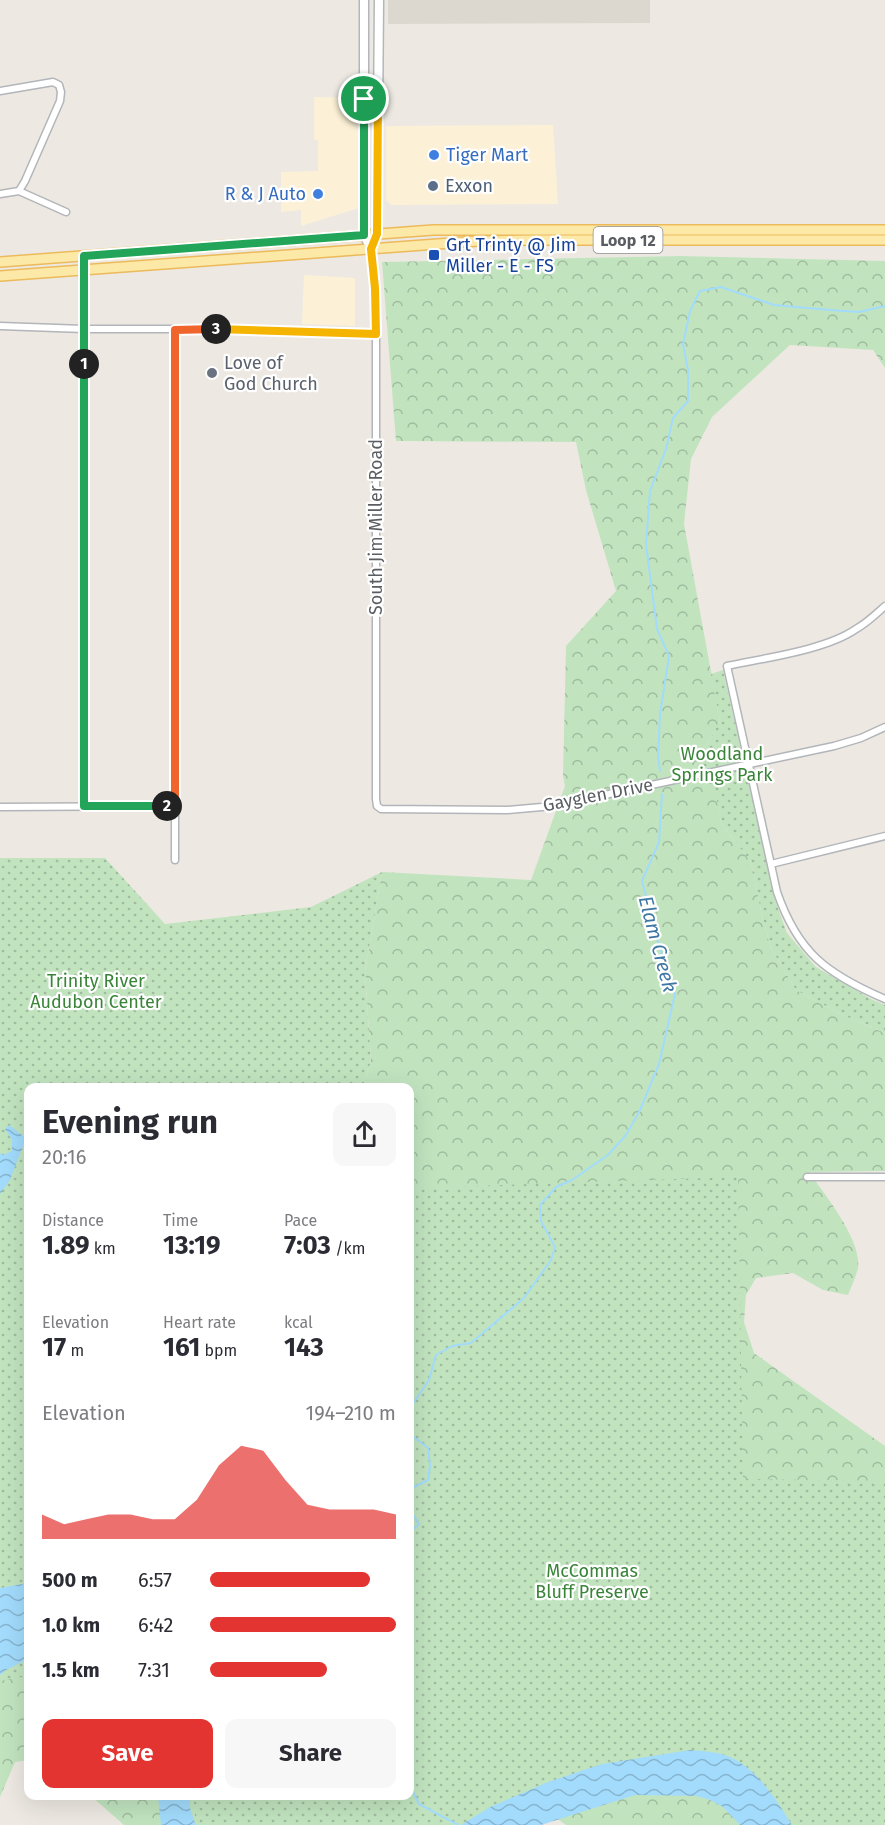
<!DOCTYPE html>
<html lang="en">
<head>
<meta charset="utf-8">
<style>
	body { margin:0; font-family:"Fira Sans",sans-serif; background:#f7f7f7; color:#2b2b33; height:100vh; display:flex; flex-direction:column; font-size:22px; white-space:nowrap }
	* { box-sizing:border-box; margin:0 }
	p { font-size:20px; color:#7c7c81 }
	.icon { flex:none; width:33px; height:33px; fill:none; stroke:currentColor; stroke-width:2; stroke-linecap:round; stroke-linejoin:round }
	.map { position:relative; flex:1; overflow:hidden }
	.sheet { position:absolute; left:24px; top:1083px; width:390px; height:717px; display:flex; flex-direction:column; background:#fff; border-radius:12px; box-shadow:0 6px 24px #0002 }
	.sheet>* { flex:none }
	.pin { position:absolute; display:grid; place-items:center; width:51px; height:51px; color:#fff; margin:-26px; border:3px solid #fff; border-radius:50%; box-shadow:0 2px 6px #0007 }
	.km { position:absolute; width:30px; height:30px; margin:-15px; border-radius:50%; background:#222; color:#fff; font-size:16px; line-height:30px; text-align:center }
	.round { display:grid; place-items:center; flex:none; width:63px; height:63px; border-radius:12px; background:#f7f7f7 }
	.summary { display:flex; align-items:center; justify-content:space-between; height:102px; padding:0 18px }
	h1 { font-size:33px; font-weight:700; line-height:45px }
	.stats { display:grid; grid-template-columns:repeat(3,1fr); gap:9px; height:102px; padding:6px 18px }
	.stats div { display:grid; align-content:center }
	.stats b { font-size:26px; font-weight:700 }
	.stats small { font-size:16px; font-weight:400 }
	.stats p { font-size:16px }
	.chart { height:168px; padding:12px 18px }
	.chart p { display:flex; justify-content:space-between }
	.chart svg { width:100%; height:108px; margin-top:6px; fill:#e33431; opacity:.7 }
	.button { display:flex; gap:12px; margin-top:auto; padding:12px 18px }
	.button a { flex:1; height:69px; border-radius:12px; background:#e33431; color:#fff; font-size:24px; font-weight:700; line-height:69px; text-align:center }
	.button a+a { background:#f7f7f7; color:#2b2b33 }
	ul { padding:0 18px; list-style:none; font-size:20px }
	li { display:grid; grid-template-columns:96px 72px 1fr; align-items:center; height:45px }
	li i { height:15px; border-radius:8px; background:#e33431 }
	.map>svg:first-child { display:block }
	.commercial { fill:#fcf1d7 }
	.education { fill:#dcd8d0 }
	.forest { fill:url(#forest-crowns) }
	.park { fill:url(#park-dots) }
	.water { fill:url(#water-waves) }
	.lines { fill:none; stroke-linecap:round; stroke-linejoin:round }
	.stream { stroke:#a2dbfc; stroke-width:2 }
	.minor-casing { stroke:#b2b5b9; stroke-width:9 }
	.secondary-casing { stroke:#b3b7bc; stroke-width:11 }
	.primary-casing { stroke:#ecba5b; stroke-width:12 }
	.minor { stroke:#fff; stroke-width:6 }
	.secondary { stroke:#fff; stroke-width:8 }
	.primary { stroke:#fce9a7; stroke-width:9 }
	.split-1-casing { stroke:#fff; stroke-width:12 }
	.split-2-casing { stroke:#fff; stroke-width:12 }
	.split-3-casing { stroke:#fff; stroke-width:12 }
	.split-4-casing { stroke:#fff; stroke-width:12 }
	.split-1 { stroke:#22a559; stroke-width:8 }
	.split-2 { stroke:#22a559; stroke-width:8 }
	.split-3 { stroke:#f0652b; stroke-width:8 }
	.split-4 { stroke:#f5b400; stroke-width:8 }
	.shop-dot { fill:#3f7fe0; stroke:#fff; stroke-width:2 }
	.service-dot { fill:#5c6f8a; stroke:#fff; stroke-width:2 }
	.transit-dot { fill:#1a4fb4; stroke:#fff; stroke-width:2 }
	.worship-dot { fill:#6b7280; stroke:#fff; stroke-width:2 }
	.labels { text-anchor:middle; stroke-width:4.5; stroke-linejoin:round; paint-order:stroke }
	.shield { fill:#fff; stroke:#8c8e91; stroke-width:1.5 }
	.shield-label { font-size:16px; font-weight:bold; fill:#5a5e62 }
	.shop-label { font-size:18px; fill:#366cbe; stroke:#fff; text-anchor:start }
	.service-label { font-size:18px; fill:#4e5e75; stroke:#fff; text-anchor:start }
	.transit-label { font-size:18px; fill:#164399; stroke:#fff; text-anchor:start }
	.worship-label { font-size:18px; fill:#5b616d; stroke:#fff; text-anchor:start }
	.street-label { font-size:18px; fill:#5a5e62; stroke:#fff }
	.park-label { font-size:18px; fill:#398438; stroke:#fff }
	.water-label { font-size:20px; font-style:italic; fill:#3e77a4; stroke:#fff }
</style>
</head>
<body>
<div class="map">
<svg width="885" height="1825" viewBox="0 0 885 1825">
	<defs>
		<pattern id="forest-crowns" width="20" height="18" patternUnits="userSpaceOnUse" patternTransform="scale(1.5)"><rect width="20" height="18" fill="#c1e4bf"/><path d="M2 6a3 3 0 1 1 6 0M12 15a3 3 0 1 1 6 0" fill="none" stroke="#a0bc9f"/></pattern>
		<pattern id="park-dots" width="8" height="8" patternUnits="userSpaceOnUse" patternTransform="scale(1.5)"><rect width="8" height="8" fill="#c1e4bf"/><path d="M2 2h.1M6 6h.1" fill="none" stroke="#a0bc9f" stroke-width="1.8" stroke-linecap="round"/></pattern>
		<pattern id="water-waves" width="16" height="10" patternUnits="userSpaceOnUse" patternTransform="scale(1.5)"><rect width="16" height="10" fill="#a2dbfc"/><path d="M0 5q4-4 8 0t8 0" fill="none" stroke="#87b5cf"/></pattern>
	</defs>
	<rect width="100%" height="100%" fill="#ede9e2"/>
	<g class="commercial">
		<path d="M314,97L359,98V208L301,226V210L281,212V172L318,171V140H314Z"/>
		<path d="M553,125L558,204L391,205L386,200V126Z"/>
		<path d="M304,275L355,278V326L302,324Z"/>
	</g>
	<path class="education" d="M388,0H650V23L388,24Z"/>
	<g class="forest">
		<path d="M681,256L885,261V368L873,350L790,345L712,417L691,459L684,524L720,721L693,769L716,789L721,823L751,862L762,916L771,948L796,990L843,1015L885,1033V1171L809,1172C825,1195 862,1240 858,1268C856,1277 851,1287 848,1295L823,1290L793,1273L756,1278L746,1295L744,1322L754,1353L885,1446V1825H566L546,1811L519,1825H124L91,1796H410V1188L413,1175L410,1173V1088L363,1087L371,1061L365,971L382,872L531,880L565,786L563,776L566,646L616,591L586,490L576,442L396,441L382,262Z"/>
		<path d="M28,1522V1760L15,1762L0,1797V1527Z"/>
	</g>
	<g class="park">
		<path d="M723,670L775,900L787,933L816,967L871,999L885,1005V1033L843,1015L796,990L771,948L762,916L751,862L721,823L715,789L693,769L720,721L711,674Z"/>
		<path d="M0,858H105L165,924L311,907L382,872L365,971L371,1061L363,1087L28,1088V1676L0,1681Z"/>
		<path d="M738,1177L743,1479L885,1481V1825H778L707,1751L472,1825H196L193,1796H410V1188Z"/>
	</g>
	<g class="water">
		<path d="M9,1125L26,1138L10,1180L0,1194V1153L3,1155L12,1151V1140L5,1129Z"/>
		<path d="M28,1583V1659L6,1670L0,1675V1588Z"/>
		<path d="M690,1750C704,1751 720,1752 732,1758C759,1771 777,1801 792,1825H740L723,1807L710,1800L697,1796L635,1795L541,1825H461L490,1807L548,1782L602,1764Z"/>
		<path d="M158,1796H190V1808L195,1823L197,1825H161Z"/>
	</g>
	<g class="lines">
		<g class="stream">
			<path d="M660,771L658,756L660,714L669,656L657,629L646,544L650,491L666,449L673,418L688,401V370L683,344L690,311L700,291L721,287L774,305L830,310L859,312L885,306"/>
			<path d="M410,1408L429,1380L436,1355L452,1346L471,1343L524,1298L551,1260L555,1247L541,1221L540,1205L556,1187L572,1180L608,1155L626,1135L640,1110L659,1064L675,994L658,942L642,881L659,842L662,794"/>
			<path d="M410,1434L428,1448L430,1466L428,1480L410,1489V1510L419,1524L410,1532"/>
			<path d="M410,1786L419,1804L458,1825"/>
		</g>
		<g class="minor-casing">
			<g id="minor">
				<path d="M0,91L53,82L59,85L61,92L60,101L25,181L19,191"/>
				<path d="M0,194L19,191L66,212"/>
				<path d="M371,249L375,288L376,334V799L377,806L381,809L507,810L553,806L834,746L861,738L885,727"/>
				<path d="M84,256V806"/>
				<path d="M0,326L84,329H210L376,334"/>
				<path d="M885,606C876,614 867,623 856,629C826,650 764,658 727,666L777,892C798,953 827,974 885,999"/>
				<path d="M0,807L175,806"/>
				<path d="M175,860V330"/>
				<path d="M771,864L885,836"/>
				<path d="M807,1177H885"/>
			</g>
		</g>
		<g class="secondary-casing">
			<g id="secondary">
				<path d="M364,0V235L371,249"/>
				<path d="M371,249L377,234L379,0"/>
			</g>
		</g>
		<g class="primary-casing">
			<g id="primary">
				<path d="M0,262L433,230H885"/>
				<path d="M0,276L478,241L534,240H885"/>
			</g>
		</g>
		<use href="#minor" class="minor"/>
		<use href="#secondary" class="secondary"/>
		<use href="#primary" class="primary"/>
	</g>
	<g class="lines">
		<g class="split-1-casing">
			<path id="split-1" d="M84,364V256L364,235V99"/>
		</g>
		<g class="split-2-casing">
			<path id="split-2" d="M84,364V806H167"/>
		</g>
		<g class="split-3-casing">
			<path id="split-3" d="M167,806H175V330L216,329"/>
		</g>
		<g class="split-4-casing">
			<path id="split-4" d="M216,329L376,334L375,288L371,249L377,234L378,99H364"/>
		</g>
		<use href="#split-1" class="split-1"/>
		<use href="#split-2" class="split-2"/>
		<use href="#split-3" class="split-3"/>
		<use href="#split-4" class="split-4"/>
	</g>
	<g class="shop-dot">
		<circle cx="434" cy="155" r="6"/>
		<circle cx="318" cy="194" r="6"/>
	</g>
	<circle class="service-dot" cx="433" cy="186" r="6"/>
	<rect class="transit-dot" x="428" y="249" width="12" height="12" rx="3"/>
	<circle class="worship-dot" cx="212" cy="373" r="6"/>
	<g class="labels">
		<rect class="shield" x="593.5" y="227" width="69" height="26" rx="4.5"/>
		<g class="shield-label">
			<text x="628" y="246">Loop 12</text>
		</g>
		<g class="shop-label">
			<text x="446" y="161">Tiger Mart</text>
			<text x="306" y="200" text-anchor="end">R &amp; J Auto</text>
		</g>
		<g class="service-label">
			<text x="445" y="192">Exxon</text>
		</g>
		<g class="transit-label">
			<text x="446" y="251">Grt Trinty @ Jim<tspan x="446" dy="21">Miller - E - FS</tspan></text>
		</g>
		<g class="worship-label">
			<text x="224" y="369">Love of<tspan x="224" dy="21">God Church</tspan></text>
		</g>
		<g class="street-label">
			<text transform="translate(376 527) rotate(-90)" y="6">South Jim Miller Road</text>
			<text transform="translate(598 795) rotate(-11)" y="6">Gayglen Drive</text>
		</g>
		<g class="park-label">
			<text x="722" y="760">Woodland<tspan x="722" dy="21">Springs Park</tspan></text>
			<text x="96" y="987">Trinity River<tspan x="96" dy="21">Audubon Center</tspan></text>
			<text x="592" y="1577">McCommas<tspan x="592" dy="21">Bluff Preserve</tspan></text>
		</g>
		<g class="water-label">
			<text transform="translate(658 944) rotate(75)" y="7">Elam Creek</text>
		</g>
	</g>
</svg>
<div class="pin" style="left:364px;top:99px;background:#1e9e55"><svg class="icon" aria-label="arrive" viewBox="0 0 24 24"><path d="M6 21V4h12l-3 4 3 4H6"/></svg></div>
<b class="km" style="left:84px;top:364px">1</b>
<b class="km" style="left:167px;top:806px">2</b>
<b class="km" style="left:216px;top:329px">3</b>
<section class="sheet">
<div class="summary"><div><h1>Evening run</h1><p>20:16</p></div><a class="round"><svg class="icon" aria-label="share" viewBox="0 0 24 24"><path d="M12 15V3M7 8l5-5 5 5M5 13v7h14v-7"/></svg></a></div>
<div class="stats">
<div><p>Distance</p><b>1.89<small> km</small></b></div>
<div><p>Time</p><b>13:19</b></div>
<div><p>Pace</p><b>7:03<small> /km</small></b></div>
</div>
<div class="stats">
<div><p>Elevation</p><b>17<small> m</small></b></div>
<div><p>Heart rate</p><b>161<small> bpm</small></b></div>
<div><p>kcal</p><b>143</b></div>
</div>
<div class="chart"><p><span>Elevation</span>194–210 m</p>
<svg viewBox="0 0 160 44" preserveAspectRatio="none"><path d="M0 44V34L10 38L20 36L30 34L40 34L50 36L60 36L70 28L80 14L90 6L100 8L110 20L120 30L130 32L140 32L150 32L160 34V44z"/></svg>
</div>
<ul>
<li><b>500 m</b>6:57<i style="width:86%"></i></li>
<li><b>1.0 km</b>6:42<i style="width:100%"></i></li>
<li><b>1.5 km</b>7:31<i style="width:63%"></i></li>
</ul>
<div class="button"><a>Save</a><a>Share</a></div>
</section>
</div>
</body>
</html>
